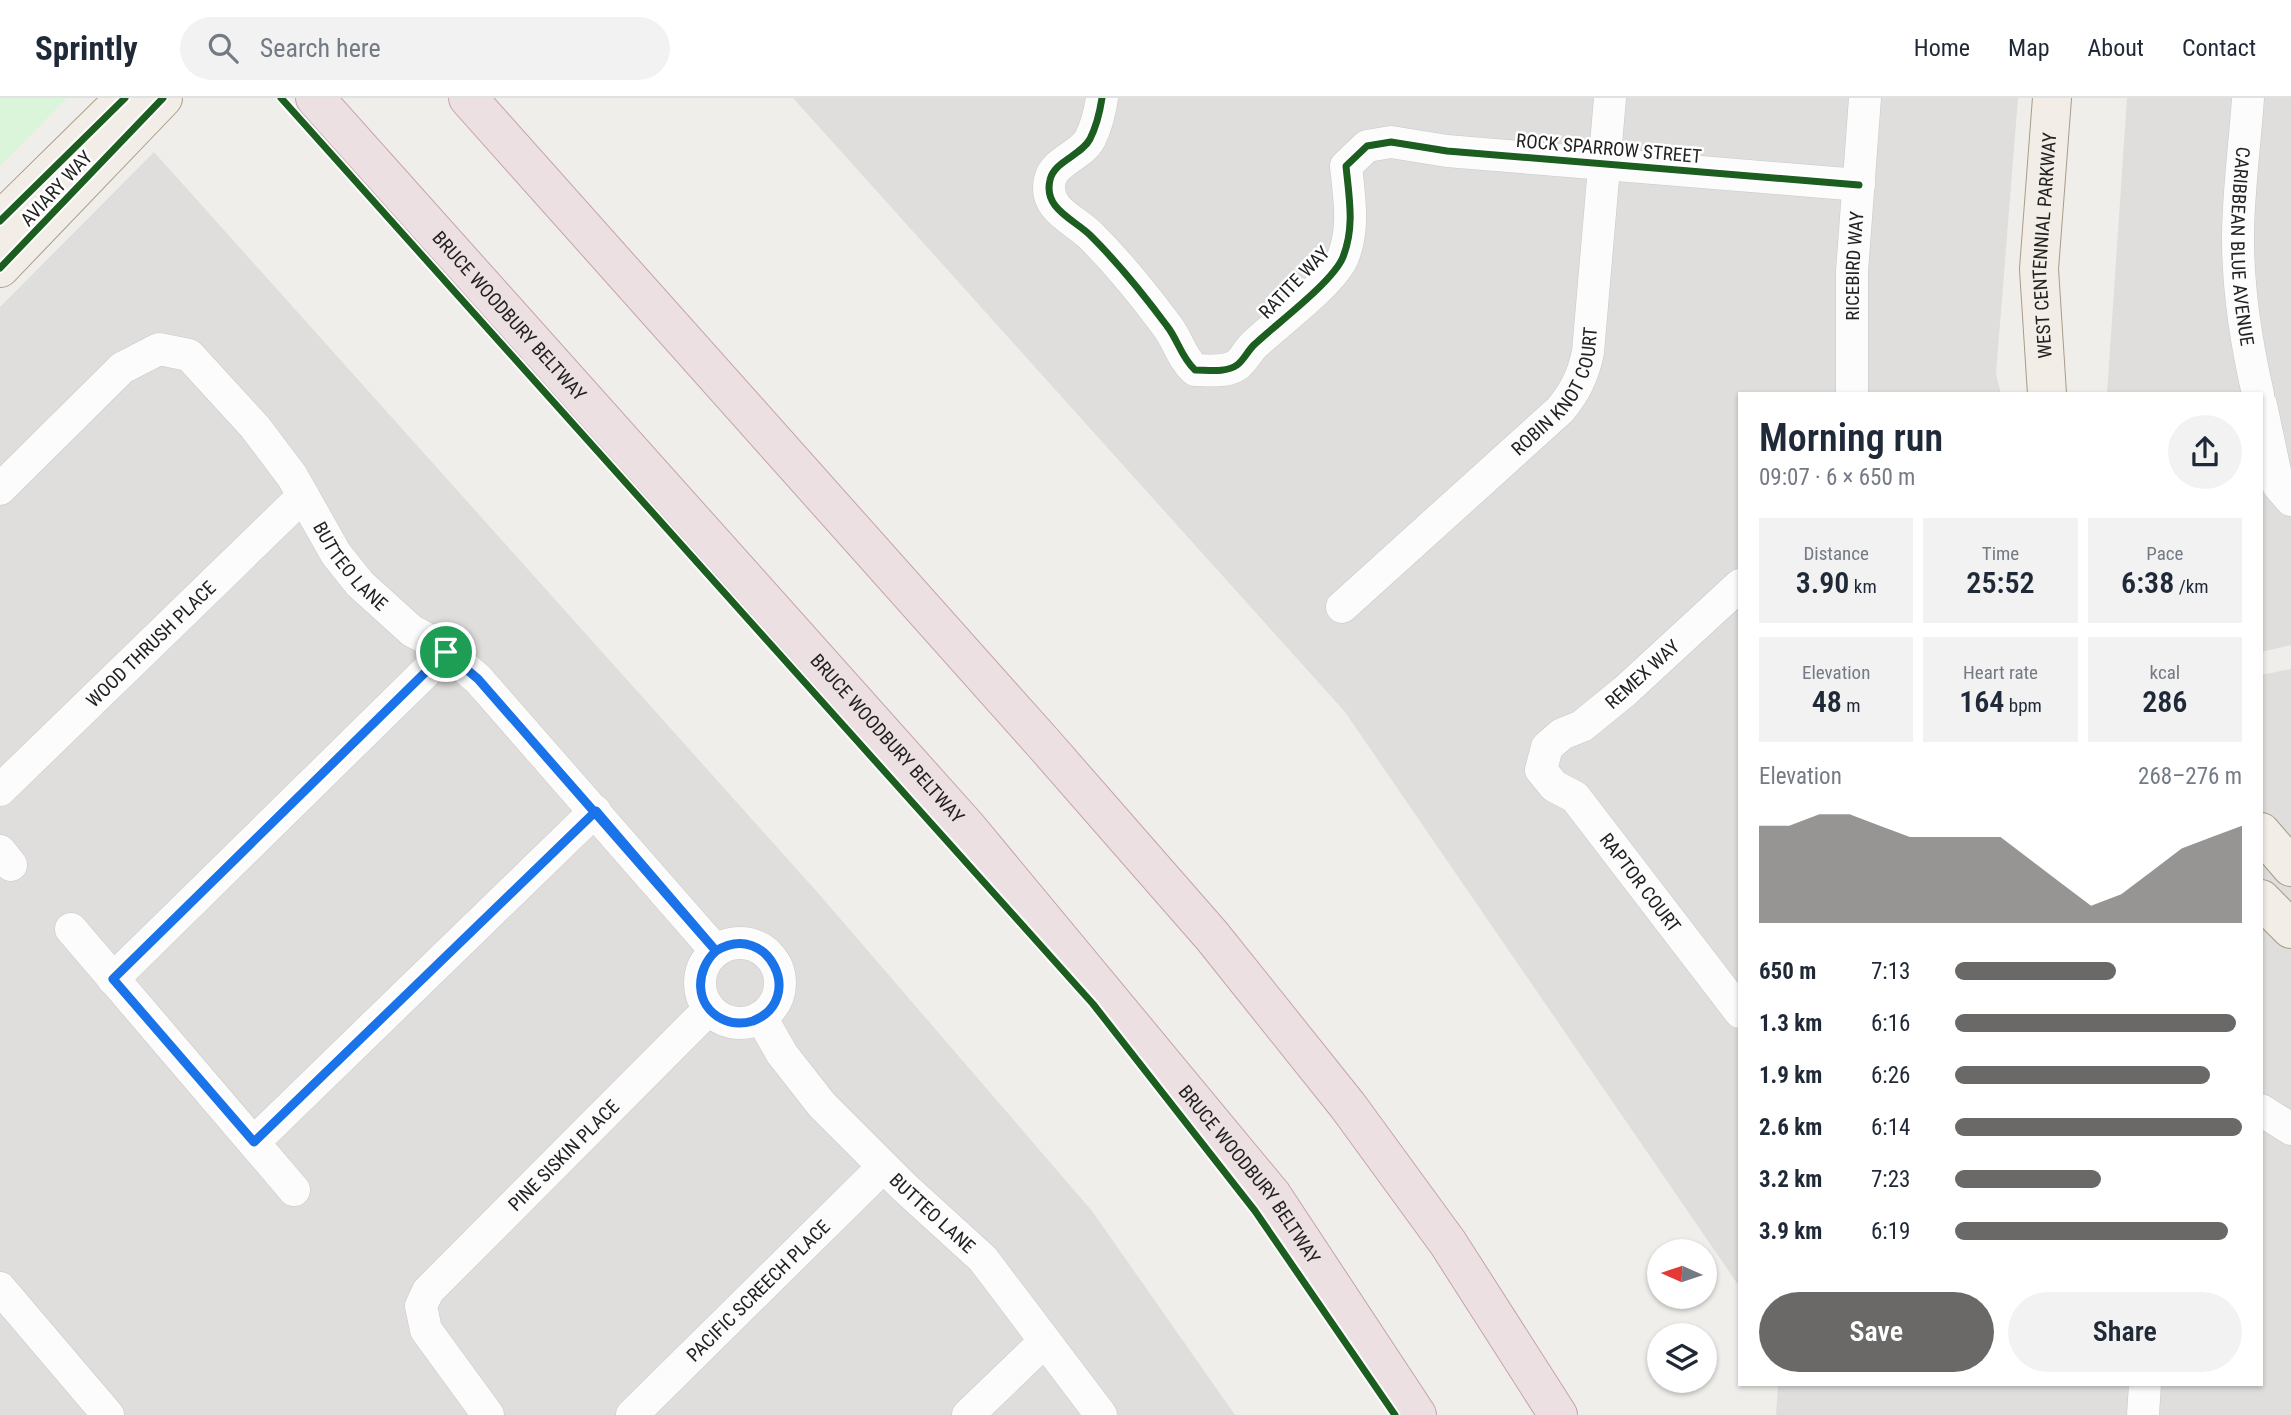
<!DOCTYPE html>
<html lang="en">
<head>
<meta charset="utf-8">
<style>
	body { margin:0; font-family:"Roboto Condensed",sans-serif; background:#f2f2f3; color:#1f2937; height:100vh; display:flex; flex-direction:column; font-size:26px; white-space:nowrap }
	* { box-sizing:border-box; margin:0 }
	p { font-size:23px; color:#747a83 }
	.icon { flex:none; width:38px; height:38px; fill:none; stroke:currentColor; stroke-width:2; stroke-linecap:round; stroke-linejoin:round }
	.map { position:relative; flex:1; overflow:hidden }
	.sheet { position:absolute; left:1738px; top:294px; width:525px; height:994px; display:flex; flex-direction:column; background:#fff; border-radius:0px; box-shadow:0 2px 5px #0004 }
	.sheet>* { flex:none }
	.needle { width:46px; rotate:273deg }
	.buttons { position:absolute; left:1647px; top:1141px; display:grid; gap:14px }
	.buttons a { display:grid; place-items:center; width:70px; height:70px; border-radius:50%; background:#fff; box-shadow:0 2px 5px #0004; font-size:35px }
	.pin { position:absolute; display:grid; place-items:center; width:60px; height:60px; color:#fff; margin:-30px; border:4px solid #fff; border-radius:50%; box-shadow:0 2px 7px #0007 }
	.round { display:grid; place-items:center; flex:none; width:74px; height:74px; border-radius:37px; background:#f2f2f3 }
	.overview { display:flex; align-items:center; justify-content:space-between; height:119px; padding:0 21px }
	h1 { font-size:38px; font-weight:600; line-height:52px }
	.figures { display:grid; grid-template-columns:repeat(3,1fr); gap:10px; height:119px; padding:7px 21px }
	.figures div { display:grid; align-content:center; border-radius:0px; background:#f2f2f3; text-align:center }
	.figures b { font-size:30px; font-weight:600 }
	.figures small { font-size:19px; font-weight:400 }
	.figures p { font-size:19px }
	.chart { height:196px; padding:14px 21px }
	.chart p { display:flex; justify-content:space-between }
	.chart svg { width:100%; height:126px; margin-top:7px; fill:#6a6968; opacity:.7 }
	.cta { display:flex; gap:14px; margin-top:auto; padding:14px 21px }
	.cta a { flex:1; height:80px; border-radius:42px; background:#6a6968; color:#fff; font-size:28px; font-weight:600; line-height:80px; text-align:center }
	.cta a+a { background:#f2f2f3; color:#1f2937 }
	ul { padding:0 21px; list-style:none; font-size:23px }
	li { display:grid; grid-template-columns:112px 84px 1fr; align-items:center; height:52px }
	li i { height:18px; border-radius:9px; background:#6a6968 }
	header { display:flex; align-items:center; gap:42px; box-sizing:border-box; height:98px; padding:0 35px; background:#fff; border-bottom:2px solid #e0e1e3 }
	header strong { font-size:33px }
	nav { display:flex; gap:38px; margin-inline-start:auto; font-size:24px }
	.search { width:490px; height:63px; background:#f2f2f3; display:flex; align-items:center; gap:18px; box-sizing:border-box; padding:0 24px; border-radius:38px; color:#747a83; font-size:26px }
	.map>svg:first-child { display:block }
	.residential { fill:#dfdedc }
	.park { fill:#daf5da }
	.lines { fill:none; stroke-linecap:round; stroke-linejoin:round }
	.minor-casing { stroke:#c9c8c7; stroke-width:33 }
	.major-casing { stroke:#a79c86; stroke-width:40 }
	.highway-casing { stroke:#c5a2ac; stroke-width:40 }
	.minor { stroke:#fdfcfc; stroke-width:32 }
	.major { stroke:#f3ede7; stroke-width:38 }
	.highway { stroke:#ece0e2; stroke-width:38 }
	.cycleway-casing { stroke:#fff; stroke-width:11 }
	.cycleway { stroke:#1b5e20; stroke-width:7 }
	.route-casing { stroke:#fff; stroke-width:14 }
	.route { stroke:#1a73e8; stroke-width:9 }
	.labels { text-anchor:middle; stroke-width:5; stroke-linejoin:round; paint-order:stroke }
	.street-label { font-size:19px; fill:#222; stroke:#fff }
</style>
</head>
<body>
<header>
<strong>Sprintly</strong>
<div class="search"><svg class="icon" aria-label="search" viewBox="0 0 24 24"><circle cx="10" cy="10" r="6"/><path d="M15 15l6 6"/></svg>Search here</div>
<nav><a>Home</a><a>Map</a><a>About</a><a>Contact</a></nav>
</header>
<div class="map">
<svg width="2291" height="1317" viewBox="0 0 2291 1317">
	<rect width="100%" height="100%" fill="#f0eeeb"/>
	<g class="residential">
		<path d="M793,0H2018L1996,276L2001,296H1740L1739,1188L1345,614Z"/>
		<path d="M2127,0H2291V547L2261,554V296H2107Z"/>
		<path d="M154,54L819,796L1092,1113L1235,1317H0V209Z"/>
		<path d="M2291,571V1317H1776L1778,1286H2261V577Z"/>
	</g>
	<path class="park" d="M0,0H67L0,68Z"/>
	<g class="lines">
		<g class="minor-casing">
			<g id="minor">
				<path d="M1102,0C1100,13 1096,29 1090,41C1081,58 1054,63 1050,82C1043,111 1074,121 1091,138C1118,165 1144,197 1167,228C1178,242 1181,259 1195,272C1208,272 1226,275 1237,267C1244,262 1248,252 1255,246C1276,226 1333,184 1343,159C1355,129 1349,99 1346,68L1367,48L1391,44L1447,53L1859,87"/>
				<path id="s1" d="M2248,0C2245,46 2238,94 2238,140C2238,193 2246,244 2258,296"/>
				<path id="s2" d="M1852,296V173L1865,0"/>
				<path d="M2261,307L2278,387L2291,402"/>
				<path id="s3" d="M0,391L122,270L159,251L189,257L255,329L292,378L336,456L360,486L412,533L437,546L478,581L716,853"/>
				<path id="s4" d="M1740,487L1625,593L1582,628L1562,636L1547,649L1541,672L1554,688L1575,699L1740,914"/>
				<path id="s5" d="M1342,509L1560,312C1575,294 1583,278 1588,254L1610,0"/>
				<path id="s6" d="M0,692L303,398"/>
				<path d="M0,753L11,767"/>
				<path d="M71,831L294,1092"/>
				<circle cx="740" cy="885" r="40"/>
				<path d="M113,881L446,554"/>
				<path id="s7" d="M761,919L782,956L822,1007L904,1089L983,1161L1101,1317"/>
				<path d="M2261,1012L2291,1031"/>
				<path d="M254,1044L595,713"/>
				<path d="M0,1190L108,1317"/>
				<path id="s8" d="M488,1317L426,1232L421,1208L428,1193L709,911"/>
				<path id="s9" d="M632,1317L883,1069"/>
				<path d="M968,1317L1045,1243"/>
				<path d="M2143,1317L2145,1286"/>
			</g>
		</g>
		<g class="major-casing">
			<g id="major">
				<path d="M0,123L125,0"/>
				<path d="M0,170L163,0"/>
				<path id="s10" d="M2047,296L2039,171L2052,0"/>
				<path d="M2261,734L2291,769"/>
				<path d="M2261,801L2291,831"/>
			</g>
		</g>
		<g class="highway-casing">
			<g id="highway">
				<path id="s11" d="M315,0L966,728L1272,1097L1417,1317"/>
				<path d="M468,0L1045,647L1212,838L1348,1008L1448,1145L1558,1317"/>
			</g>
		</g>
		<use href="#minor" class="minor"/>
		<use href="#major" class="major"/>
		<use href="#highway" class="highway"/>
		<g class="cycleway-casing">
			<g id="cycleway">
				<path d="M281,0L1093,906L1255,1113L1395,1317"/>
				<path d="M1102,0C1100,13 1096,29 1090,41C1081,58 1054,63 1050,82C1043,111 1074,121 1091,138C1118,165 1144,197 1167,228C1178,242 1181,259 1195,272C1208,272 1226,275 1237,267C1244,262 1248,252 1255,246C1276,226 1333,184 1343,159C1355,129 1349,99 1346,68L1367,48L1391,44L1447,53L1859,87"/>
				<path d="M0,123L125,0"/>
				<path d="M0,170L163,0"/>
			</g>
		</g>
		<use href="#cycleway" class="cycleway"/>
	</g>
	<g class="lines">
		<g class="route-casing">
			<path id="route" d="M446,554L113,881L254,1044L596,713L716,853C695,872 694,907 722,921C732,926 743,926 753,923C807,902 768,821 716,853L478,581L446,554"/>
		</g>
		<use href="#route" class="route"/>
	</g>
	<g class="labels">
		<g class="street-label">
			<text transform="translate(1609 50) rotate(5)" y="7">ROCK SPARROW STREET</text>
			<text transform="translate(56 90) rotate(-47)" y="7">AVIARY WAY</text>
			<text dy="7" stroke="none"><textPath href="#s10" startOffset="149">WEST CENTENNIAL PARKWAY</textPath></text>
			<text dy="7" stroke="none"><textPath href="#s1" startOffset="149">CARIBBEAN BLUE AVENUE</textPath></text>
			<text dy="7" stroke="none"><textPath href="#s2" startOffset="128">RICEBIRD WAY</textPath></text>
			<text transform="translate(1294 184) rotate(-46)" y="7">RATITE WAY</text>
			<text dy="7" stroke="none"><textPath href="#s11" startOffset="292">BRUCE WOODBURY BELTWAY</textPath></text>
			<text dy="7" stroke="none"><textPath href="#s5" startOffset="308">ROBIN KNOT COURT</textPath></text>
			<text dy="7" stroke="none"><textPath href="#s3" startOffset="511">BUTTEO LANE</textPath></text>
			<text dy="7" stroke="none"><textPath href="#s6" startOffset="210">WOOD THRUSH PLACE</textPath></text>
			<text transform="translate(1642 576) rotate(-42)" y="7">REMEX WAY</text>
			<text dy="7" stroke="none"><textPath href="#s11" startOffset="859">BRUCE WOODBURY BELTWAY</textPath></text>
			<text dy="7" stroke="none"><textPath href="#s4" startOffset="429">RAPTOR COURT</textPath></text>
			<text dy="7" stroke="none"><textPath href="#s8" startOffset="338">PINE SISKIN PLACE</textPath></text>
			<text dy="7" stroke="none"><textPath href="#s11" startOffset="1426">BRUCE WOODBURY BELTWAY</textPath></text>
			<text dy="7" stroke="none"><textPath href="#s7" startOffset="262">BUTTEO LANE</textPath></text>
			<text dy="7" stroke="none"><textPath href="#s9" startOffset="177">PACIFIC SCREECH PLACE</textPath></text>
		</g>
	</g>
</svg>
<div class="buttons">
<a><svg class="needle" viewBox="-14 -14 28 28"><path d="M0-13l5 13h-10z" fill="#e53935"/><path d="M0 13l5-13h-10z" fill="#747a83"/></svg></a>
<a><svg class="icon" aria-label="layers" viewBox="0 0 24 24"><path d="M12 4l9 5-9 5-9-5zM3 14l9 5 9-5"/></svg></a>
</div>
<div class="pin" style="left:446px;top:554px;background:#1e9e55"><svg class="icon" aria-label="arrive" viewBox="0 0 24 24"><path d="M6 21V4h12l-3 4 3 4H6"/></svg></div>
<section class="sheet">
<div class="overview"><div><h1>Morning run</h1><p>09:07 · 6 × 650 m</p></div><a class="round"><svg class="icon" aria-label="share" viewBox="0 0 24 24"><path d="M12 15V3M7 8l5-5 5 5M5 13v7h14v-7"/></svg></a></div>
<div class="figures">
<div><p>Distance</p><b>3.90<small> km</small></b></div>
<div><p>Time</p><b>25:52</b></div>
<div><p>Pace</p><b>6:38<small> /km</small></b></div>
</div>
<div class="figures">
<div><p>Elevation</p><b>48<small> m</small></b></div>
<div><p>Heart rate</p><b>164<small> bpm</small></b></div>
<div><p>kcal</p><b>286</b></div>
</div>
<div class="chart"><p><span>Elevation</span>268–276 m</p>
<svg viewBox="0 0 160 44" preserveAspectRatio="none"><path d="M0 44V10L10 10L20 6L30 6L40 10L50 14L60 14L70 14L80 14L90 22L100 30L110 38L120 34L130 26L140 18L150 14L160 10V44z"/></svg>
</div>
<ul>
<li><b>650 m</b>7:13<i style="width:56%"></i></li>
<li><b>1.3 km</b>6:16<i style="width:98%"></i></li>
<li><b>1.9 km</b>6:26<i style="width:89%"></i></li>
<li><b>2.6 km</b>6:14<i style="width:100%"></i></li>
<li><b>3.2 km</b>7:23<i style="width:51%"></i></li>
<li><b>3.9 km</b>6:19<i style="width:95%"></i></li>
</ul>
<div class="cta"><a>Save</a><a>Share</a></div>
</section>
</div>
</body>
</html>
